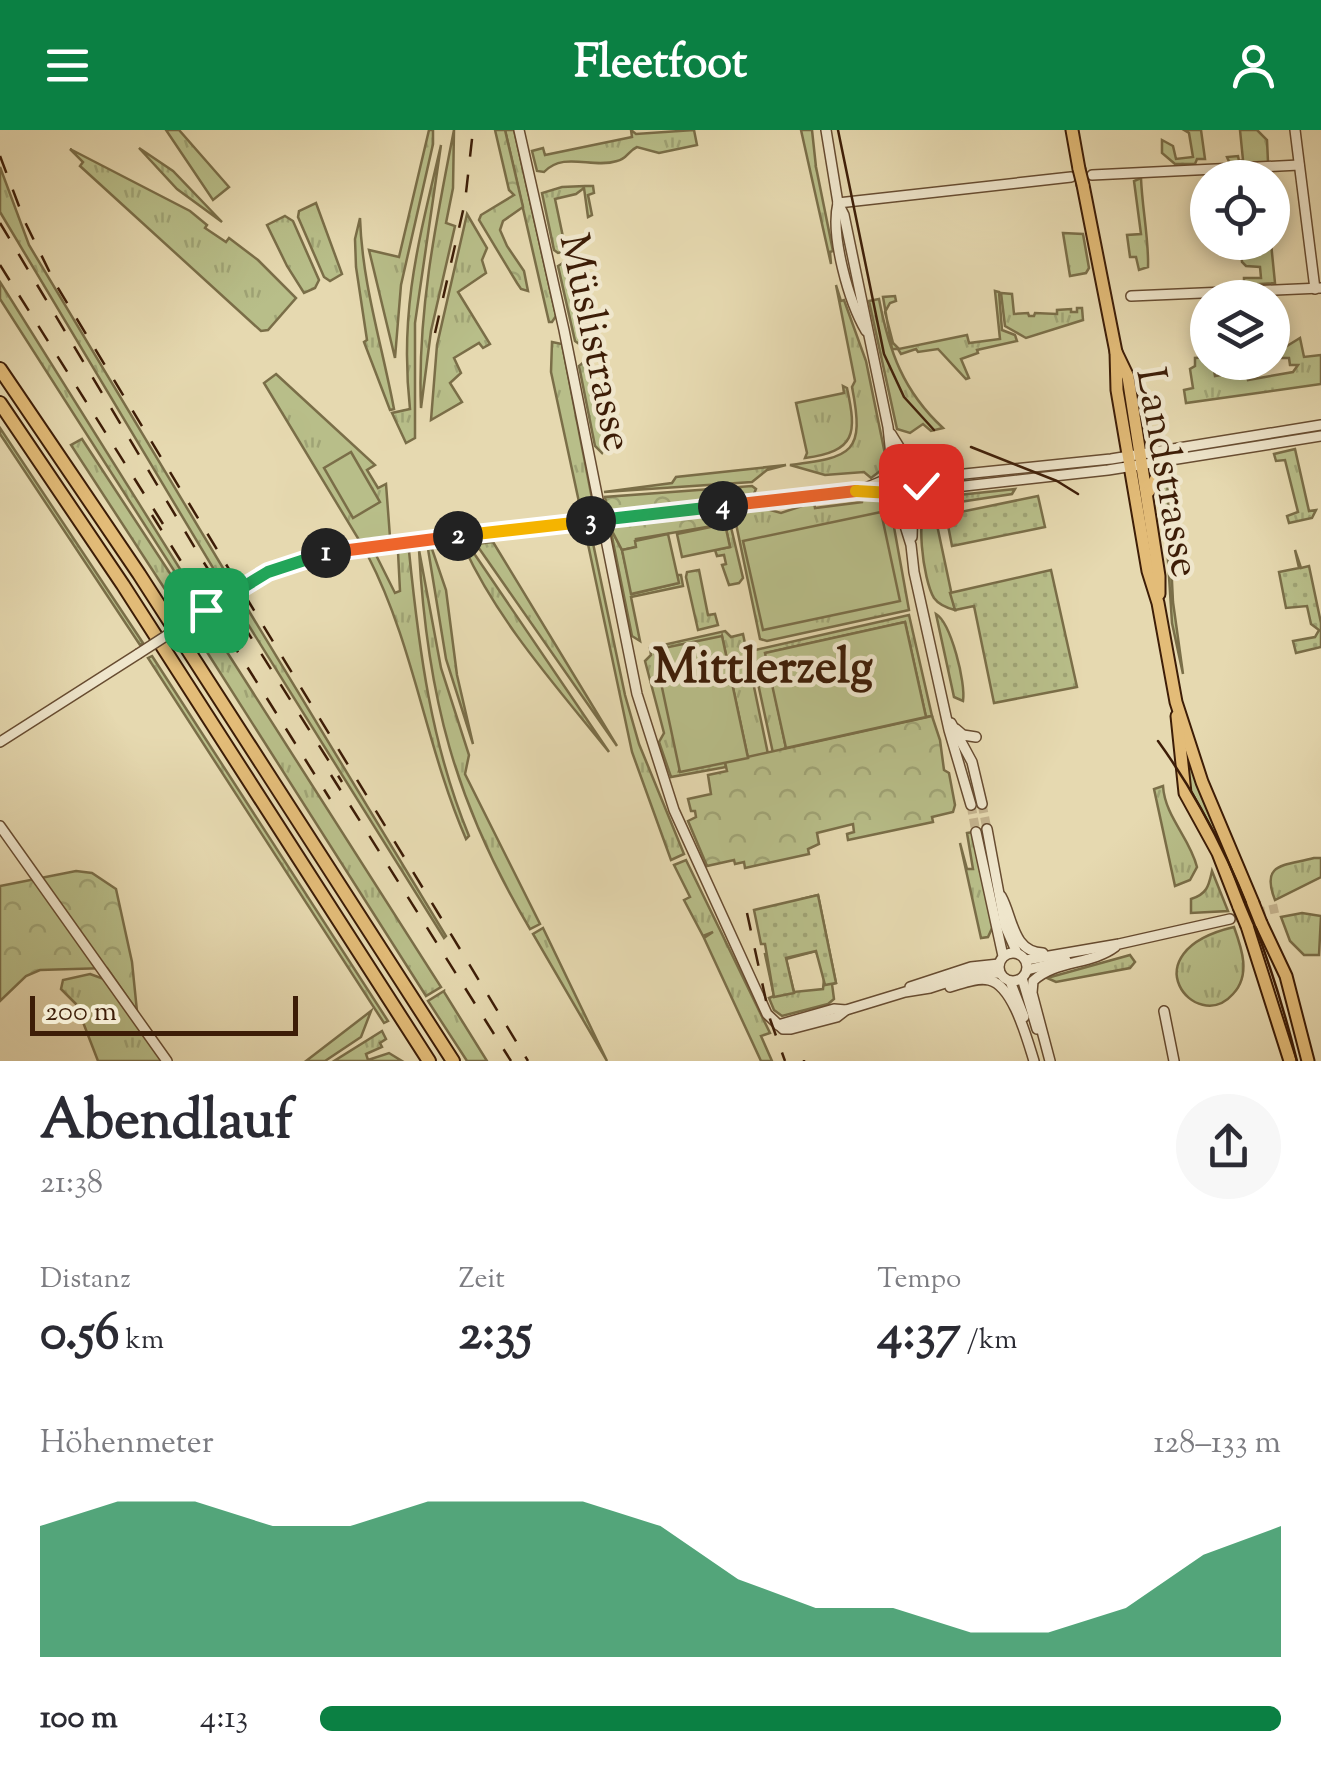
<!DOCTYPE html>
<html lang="de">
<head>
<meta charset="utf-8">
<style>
	body { margin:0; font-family:"Sorts Mill Goudy",serif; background:#f7f7f7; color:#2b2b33; height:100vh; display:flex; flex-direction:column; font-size:38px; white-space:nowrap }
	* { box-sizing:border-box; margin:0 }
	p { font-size:32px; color:#7c7c81 }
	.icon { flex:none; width:55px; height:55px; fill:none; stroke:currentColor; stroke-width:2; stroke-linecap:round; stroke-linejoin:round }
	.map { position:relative; height:931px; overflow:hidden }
	.details { display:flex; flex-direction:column; background:#fff; flex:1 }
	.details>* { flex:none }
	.buttons { position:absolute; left:1190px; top:30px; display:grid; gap:20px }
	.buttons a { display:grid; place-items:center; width:100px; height:100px; border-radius:50%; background:#fff; box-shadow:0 5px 15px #0003; font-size:50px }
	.scale { position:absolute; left:30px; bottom:25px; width:268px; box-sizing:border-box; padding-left:10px; border:5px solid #3d1d07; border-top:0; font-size:28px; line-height:35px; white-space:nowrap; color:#3d1d07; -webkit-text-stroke:8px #efe6cc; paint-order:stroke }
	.pin { position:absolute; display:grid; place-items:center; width:85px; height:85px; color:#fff; margin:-42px; border-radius:20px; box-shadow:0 5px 15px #0006 }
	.km { position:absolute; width:50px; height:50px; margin:-25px; border-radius:50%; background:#222; color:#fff; font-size:28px; line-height:50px; text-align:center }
	.round { display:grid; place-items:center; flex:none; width:105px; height:105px; border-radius:52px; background:#f7f7f7 }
	.overview { display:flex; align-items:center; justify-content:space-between; height:170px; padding:0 40px }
	h1 { font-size:55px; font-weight:700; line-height:75px }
	.stats { display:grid; grid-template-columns:repeat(3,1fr); gap:15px; height:170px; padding:10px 40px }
	.stats div { display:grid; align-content:center }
	.stats b { font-size:50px; font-weight:700 }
	.stats small { font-size:28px; font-weight:400 }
	.stats p { font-size:28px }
	.chart { height:280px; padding:20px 40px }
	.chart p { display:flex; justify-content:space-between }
	.chart svg { width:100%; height:180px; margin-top:10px; fill:#0b8043; opacity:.7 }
	ul { padding:0 40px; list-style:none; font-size:32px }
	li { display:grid; grid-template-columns:160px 120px 1fr; align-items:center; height:75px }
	li i { height:25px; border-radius:12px; background:#0b8043 }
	header { display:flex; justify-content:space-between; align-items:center; height:130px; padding:0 40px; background:#0b8043; color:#fff; font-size:45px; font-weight:700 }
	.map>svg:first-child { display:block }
	.grass { fill:url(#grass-tufts); stroke:#7a6e48; stroke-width:2.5 }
	.forest { fill:url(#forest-crowns); stroke:#7a6e48; stroke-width:2.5 }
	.garden { fill:url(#garden-dots); stroke:#7a6e48; stroke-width:2.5 }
	.pitch { fill:#b8be89; stroke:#7a6e48; stroke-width:2.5 }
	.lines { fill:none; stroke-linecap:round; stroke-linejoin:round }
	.minor-tunnel { stroke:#c4b38e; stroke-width:9; stroke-dasharray:9 4.5; stroke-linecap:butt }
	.minor-casing { stroke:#674c31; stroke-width:12 }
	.major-casing { stroke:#3d1d07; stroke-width:15 }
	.highway-casing { stroke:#3d1d07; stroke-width:16 }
	.minor { stroke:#efe6cc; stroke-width:9 }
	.major { stroke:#e3bc78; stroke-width:11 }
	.highway { stroke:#e3bc78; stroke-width:12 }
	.tram { stroke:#3d1d07; stroke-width:2.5 }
	.rail { stroke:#3d1d07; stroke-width:2.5; stroke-dasharray:18 18; stroke-linecap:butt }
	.minor-bridge-casing { stroke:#674c31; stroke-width:12; stroke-linecap:butt }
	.major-bridge-casing { stroke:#3d1d07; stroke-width:15; stroke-linecap:butt }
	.minor-bridge { stroke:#efe6cc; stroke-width:9 }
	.major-bridge { stroke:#e3bc78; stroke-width:11 }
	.split-1-casing { stroke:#fff; stroke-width:20 }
	.split-2-casing { stroke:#fff; stroke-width:20 }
	.split-3-casing { stroke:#fff; stroke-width:20 }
	.split-4-casing { stroke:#fff; stroke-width:20 }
	.split-5-casing { stroke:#fff; stroke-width:20 }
	.split-6-casing { stroke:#fff; stroke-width:20 }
	.split-1 { stroke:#22a559; stroke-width:12 }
	.split-2 { stroke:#f0652b; stroke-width:12 }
	.split-3 { stroke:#f5b400; stroke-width:12 }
	.split-4 { stroke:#22a559; stroke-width:12 }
	.split-5 { stroke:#f0652b; stroke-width:12 }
	.split-6 { stroke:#f5b400; stroke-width:12 }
	.labels { text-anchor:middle; stroke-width:9; stroke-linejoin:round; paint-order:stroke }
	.street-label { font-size:42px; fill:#3d1d07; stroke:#efe6cc }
	.quarter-label { font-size:48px; font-weight:bold; fill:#3d1d07; stroke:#efe6cc }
</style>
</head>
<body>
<header><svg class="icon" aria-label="menu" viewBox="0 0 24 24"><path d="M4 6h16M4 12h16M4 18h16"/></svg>Fleetfoot<svg class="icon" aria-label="person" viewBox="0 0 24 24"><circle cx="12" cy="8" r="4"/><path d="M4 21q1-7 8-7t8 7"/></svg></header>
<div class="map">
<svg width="1321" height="931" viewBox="0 0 1321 931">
	<defs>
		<pattern id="grass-tufts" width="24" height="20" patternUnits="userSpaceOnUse" patternTransform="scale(2.5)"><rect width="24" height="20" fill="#b8be89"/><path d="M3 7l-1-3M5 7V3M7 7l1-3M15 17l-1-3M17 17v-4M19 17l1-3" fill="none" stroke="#9fa375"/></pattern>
		<pattern id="forest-crowns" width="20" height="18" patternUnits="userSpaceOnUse" patternTransform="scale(2.5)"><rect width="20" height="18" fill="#b8be89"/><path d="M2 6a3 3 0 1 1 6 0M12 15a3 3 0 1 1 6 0" fill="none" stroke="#9fa375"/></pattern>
		<pattern id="garden-dots" width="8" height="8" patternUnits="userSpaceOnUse" patternTransform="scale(2.5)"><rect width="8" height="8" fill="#b8be89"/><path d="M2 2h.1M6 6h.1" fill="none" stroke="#9fa375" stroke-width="1.8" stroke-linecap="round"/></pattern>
	</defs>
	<rect width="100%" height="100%" fill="#e6d9b0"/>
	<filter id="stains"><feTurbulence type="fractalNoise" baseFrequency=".002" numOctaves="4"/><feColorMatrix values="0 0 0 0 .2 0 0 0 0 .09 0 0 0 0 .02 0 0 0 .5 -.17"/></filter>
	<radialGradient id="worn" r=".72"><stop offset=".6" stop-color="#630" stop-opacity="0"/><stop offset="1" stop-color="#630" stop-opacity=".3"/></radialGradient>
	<g class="grass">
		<path d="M166,0H179L229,57L213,70Z"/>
		<path d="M429,0H433V14L401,155L395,228L369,120L399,127Z"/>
		<path d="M454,0L453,58L446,93L455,96L431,201L421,278C417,185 436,91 454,0Z"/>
		<path d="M505,0H514L556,186L552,192H549Z"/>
		<path d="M631,0L636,4L694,0L697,15L659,23L637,17C628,21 627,29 617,31C592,39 564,21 544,42L537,41L532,21L543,18L545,25L632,7Z"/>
		<path d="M801,0H812L816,37L833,121L830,122L831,134Z"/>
		<path d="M1184,0H1201L1205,29H1197L1195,34H1175L1162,23V10L1173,16L1176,29L1193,27L1189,3Z"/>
		<path d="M1240,0H1257L1267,10L1268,32L1230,34L1227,27L1238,26L1239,31L1243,30Z"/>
		<path d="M441,15L415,193V308L406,313L392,283L410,279C399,180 419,110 441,15Z"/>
		<path d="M139,18L173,41L222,92L177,59Z"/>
		<path d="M70,19L190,81L207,95L205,98L226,112L229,108L258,130L296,168L268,200L261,201L80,36L83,32Z"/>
		<path d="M0,37L29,115L232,453L225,458L0,82Z"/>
		<path d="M1141,48C1142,77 1149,110 1148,137L1139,140L1136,127H1130L1127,105L1141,104L1134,51Z"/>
		<path d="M585,56H593L594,63L588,65L592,85L588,87L584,58L576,64L555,69L566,121L558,123L554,120L542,63L562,57Z"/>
		<path d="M316,73L342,144L330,151L324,147L298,87L299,81Z"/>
		<path d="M467,84L487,118L482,130L486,143L458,162L490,214L483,218L479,213L454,228L461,243L450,253L462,272L431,290L437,215Z"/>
		<path d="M285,86L293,91L319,150L315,158L304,163L287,136L267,95Z"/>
		<path d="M360,88C362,153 382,215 394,279L390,280L364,212L367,210L356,137L355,109Z"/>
		<path d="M1063,103L1083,104L1089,138L1086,143L1070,146Z"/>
		<path d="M1263,113H1271L1275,153L1244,155V148H1261L1260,137L1246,136L1242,132L1241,120L1263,118Z"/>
		<path d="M568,130L585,211L582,216L575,211L558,136Z"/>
		<path d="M0,152L202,474L198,478L0,169Z"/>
		<path d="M836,155L841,171L844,170L866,231L886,329L884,338L871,348L864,342L825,345L790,335C853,327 865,323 852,257L855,251Z"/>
		<path d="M995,161L999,162L1002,200L1015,205L1017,211L977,220L978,223L961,229L969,248L966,249L938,219L918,222L916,219L901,224L898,219H892L883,167L895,166L896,171L890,173L885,182L893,213L899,219L967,205L969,213L1000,209Z"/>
		<path d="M1001,163L1012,164L1014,184L1028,183L1029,186H1034L1035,183L1057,184V180L1071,179V182H1077V178H1082L1083,190L1026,208L1005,196Z"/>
		<path d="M879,169C889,221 903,261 943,298L931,301L923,294L910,303L897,299L869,171Z"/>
		<path d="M1300,208L1304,227L1321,225V254L1186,273L1184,260L1193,258L1190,239L1195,236V228L1207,227L1208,232L1243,233L1242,235L1214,240L1215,246L1245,241L1248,250L1293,242L1298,235H1290L1289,228H1275L1274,224Z"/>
		<path d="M552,212L562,214L595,384L582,386L551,242Z"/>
		<path d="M584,232L589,234L606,316L602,323L595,316L579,236Z"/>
		<path d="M276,244L375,335L367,340L378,358L386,354L390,407L359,410L264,253Z"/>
		<path d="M843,256L847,258C857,304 856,321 805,328L807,323L796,273L844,263Z"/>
		<path d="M0,298L143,513L140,515L0,304Z"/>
		<path d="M82,309L194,480L183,487L71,315Z"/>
		<path d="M1295,319L1309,381L1316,380L1312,388L1289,393L1287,386L1298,382L1285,330L1276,331L1274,324Z"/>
		<path d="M786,335L767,340L752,352L604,362L672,353L676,347Z"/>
		<path d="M1167,349L1173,472L1183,544L1172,493L1167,415L1158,356Z"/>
		<path d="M1015,359L1012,364L933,376L955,480C947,478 939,475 934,468C923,450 914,381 930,368Z"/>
		<path d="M863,367H879L890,375L909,480L767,511L760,509L734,384L763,378L781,383L814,372L815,378L862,372Z"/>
		<path d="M730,393L743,448L739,453L729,455L722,435L726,434L724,425L717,426L715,420L730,417L725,394Z"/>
		<path d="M610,397L622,420L632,464L678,453L677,445H681L683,456L631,467L640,511L632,506Z"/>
		<path d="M590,399L625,565L639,614L684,724L671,730L632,622L585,400Z"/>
		<path d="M493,412L617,616L476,414Z"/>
		<path d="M469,416L609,622C557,557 499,493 464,417Z"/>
		<path d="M428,419H432L446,460L457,545L473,614L446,529Z"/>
		<path d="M419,420L441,538L469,625L465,644L540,794L530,799C455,673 427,566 419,420Z"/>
		<path d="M409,421C419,520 431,614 469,706L466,709C426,617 414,515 368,426L376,425L395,463L400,461L398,422Z"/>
		<path d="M699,440L708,485L715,484L718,495L698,500L686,447L687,442Z"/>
		<path d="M241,468L446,806L444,808L234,472Z"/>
		<path d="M936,484C951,493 966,553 963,571L954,567Z"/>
		<path d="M909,485L932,586L926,587L905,492L766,523L786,618L773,623L751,521Z"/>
		<path d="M202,494L214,513L220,511L441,857L426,866L193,500Z"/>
		<path d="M725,501L731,507L743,504L768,624L748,628L722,506L679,641L725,632L726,637L671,647L659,612L664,603L645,531L651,525L650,518Z"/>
		<path d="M152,526L388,891L384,893L148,528Z"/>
		<path d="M1187,610L1251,773L1242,776L1193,674L1185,642Z"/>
		<path d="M1163,656C1165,687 1190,708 1197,737L1190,750L1175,756L1154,659Z"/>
		<path d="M973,702L993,796L988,807L981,808L960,713L967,739H973L967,703Z"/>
		<path d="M1314,728H1321V747L1275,770C1260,732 1285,736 1314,728Z"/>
		<path d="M686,730L770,903L761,906L772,931H761L704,808L713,802L703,806L684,770L690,767L674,735Z"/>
		<path d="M1212,741L1228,781L1191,783V769C1208,764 1209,754 1212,741Z"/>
		<path d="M818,765L836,853L832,854L834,869L828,874L782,886L774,880L769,868L774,866L765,824L818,819V827L816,821L786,829L794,862L823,859L824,849L828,846L802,769Z"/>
		<path d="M1302,783L1321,786L1319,825H1304L1290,811L1281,787Z"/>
		<path d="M1234,797C1242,819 1251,845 1233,864C1196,906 1127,822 1234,797Z"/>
		<path d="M543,798L607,931L533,804Z"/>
		<path d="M1130,825L1135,832L1130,838L1056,852L1047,848Z"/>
		<path d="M90,844L104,849L163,931H98L76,874L61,859L63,850Z"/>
		<path d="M444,861V862L487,931H467L428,871Z"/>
		<path d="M371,881L361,907L325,931H306Z"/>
		<path d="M382,901L386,909L380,913L382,917L366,924L368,930L389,923L402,931H334Z"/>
	</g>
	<g class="forest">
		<path d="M495,0H505L523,77L503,91L500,100L507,116L524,141L528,161L521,159L517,153L479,90L481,85L514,65L509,60Z"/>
		<path d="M752,356L756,359L753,366L626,382L624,379L608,382L605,367Z"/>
		<path d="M728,383L730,393L636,409L637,417L622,420L610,397Z"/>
		<path d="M932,586L940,610L944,640L949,643L955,675L953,682L932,687L933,692L848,710L847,704L854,702L853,694L817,703L819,714L808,719L809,724L745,738L744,732L735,734L734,730L707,736L688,691L696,687L695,681H691L688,669L711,664L708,645L727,641L725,632Z"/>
		<path d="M76,741L92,743L116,759L132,832L137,881L107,838L40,840L26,846L0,871V756Z"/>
	</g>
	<g class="garden">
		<path d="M1038,366L1045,397L952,416L946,385Z"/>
		<path d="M1295,420L1301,438L1309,436L1321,493V517L1296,523L1293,511L1315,507L1319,500L1311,494L1307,476L1286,478L1279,442L1299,438Z"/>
		<path d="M1051,440L1077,557L994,573L974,476L955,480L950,463Z"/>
		<path d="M818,765L836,853L825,855L816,821L786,828L794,863L774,867L765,814H761L754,780Z"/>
	</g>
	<g class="pitch">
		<path d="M351,322L380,372L353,388L324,338Z"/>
		<path d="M881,382L900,471L763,500L743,411Z"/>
		<path d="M725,394L730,417L682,427L677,404Z"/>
		<path d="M668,404L679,453L631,464L622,420L636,417L635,411Z"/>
		<path d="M905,492L926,587L786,618L765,523Z"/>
		<path d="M722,506L748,628L680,642L654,520Z"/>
	</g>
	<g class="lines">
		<g class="minor-tunnel">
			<path d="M982,674L987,699"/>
			<path d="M971,675L976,702"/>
			<path d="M1230,789L1278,778"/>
		</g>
		<g class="minor-casing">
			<g id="minor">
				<path d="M519,0L564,200L637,564L674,680L767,884L783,899H791L837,887L846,880L905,862L930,858L973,844L1000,843"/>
				<path d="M826,0L838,73L844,85L888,297L893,344"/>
				<path d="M1295,0L1315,159"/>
				<path d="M1092,45L1299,35"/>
				<path d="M838,73L1071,47"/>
				<path d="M838,73C830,106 849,172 866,201"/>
				<path d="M1131,166L1321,158"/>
				<path d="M891,304L914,341"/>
				<path d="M917,344L935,347L1111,329L1321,295"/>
				<path d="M863,359L892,347"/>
				<path d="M920,361L1108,340L1321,306"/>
				<path d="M896,367L911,415L914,442L949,600L971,675"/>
				<path d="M614,388L861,360L892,363L900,369L909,370L920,361V348L910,339L897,341L890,352L892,363"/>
				<path d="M912,407L913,368"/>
				<path d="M951,593L972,632L982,674"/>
				<path d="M956,599L963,605L976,607"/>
				<path d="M0,612L138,524"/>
				<path d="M0,696L167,931"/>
				<path d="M987,699L1005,796L1017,823"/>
				<path d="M976,702L1003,826"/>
				<path d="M1001,766C1013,787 1012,822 1043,823"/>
				<circle cx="1013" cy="837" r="14"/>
				<path d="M1026,830L1119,814L1230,789"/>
				<path d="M1027,840L1066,830"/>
				<path d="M1022,848L1037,899"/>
				<path d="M1010,851L1024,887"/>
				<path d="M910,857L971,837L999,834"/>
				<path d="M950,857C961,854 976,847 989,850C1013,855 1027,909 1034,931"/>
				<path d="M1164,881L1174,931"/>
				<path d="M778,895L834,879L846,880"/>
				<path d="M1050,931L1032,863L1033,851C1055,830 1091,835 1115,817"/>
			</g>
		</g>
		<g class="major-casing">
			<g id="major">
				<path d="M1072,0L1079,39"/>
				<path d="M1083,55L1116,222L1117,260L1148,441L1158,473L1176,572L1202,652L1253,773"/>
				<path d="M1116,222L1128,247L1159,446V464"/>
				<path d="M1149,361L1166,330"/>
				<path d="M1177,586L1185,663L1218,723L1239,777"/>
				<path d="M1261,793L1286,846L1308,931"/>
				<path d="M1247,796L1290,931"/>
			</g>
		</g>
		<g class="highway-casing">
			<g id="highway">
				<path d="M0,239L139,444L453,931"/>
				<path d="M0,273L123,455L429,931"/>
			</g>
		</g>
		<use href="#minor" class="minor"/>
		<use href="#major" class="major"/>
		<use href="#highway" class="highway"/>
		<g class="tram">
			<path d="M838,0L884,224L904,267L934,300"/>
			<path d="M971,317L1057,351L1078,364"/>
			<path d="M1158,611C1226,705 1269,819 1297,931"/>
		</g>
		<g class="rail">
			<path d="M0,26L25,92L55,153L528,931"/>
			<path d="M0,93L201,428L342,652"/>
			<path d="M0,135L163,394"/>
			<path d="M435,203L465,72L473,0"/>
			<path d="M152,385L330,669"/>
			<path d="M331,645L511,931"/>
			<path d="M747,783L770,889L785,931"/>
			<path d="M804,930V931"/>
		</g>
		<g class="minor-bridge-casing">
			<path id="minor-bridge" d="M138,524L251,451L313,425L357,417L614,388"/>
		</g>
		<g class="major-bridge-casing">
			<g id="major-bridge">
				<path d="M1079,39L1083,55"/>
				<path d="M1253,773L1261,793"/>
				<path d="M1239,777L1247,796"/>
			</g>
		</g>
		<use href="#minor-bridge" class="minor-bridge"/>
		<use href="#major-bridge" class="major-bridge"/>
	</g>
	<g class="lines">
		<g class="split-1-casing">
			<path id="split-1" d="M206,480L268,442L326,423"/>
		</g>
		<g class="split-2-casing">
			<path id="split-2" d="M326,423L458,406"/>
		</g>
		<g class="split-3-casing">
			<path id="split-3" d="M458,406L591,391"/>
		</g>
		<g class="split-4-casing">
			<path id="split-4" d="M591,391L723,376"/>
		</g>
		<g class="split-5-casing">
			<path id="split-5" d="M723,376L856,361"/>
		</g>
		<g class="split-6-casing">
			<path id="split-6" d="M856,361L892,363L904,370L916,366L921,356"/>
		</g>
		<use href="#split-1" class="split-1"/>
		<use href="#split-2" class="split-2"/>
		<use href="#split-3" class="split-3"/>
		<use href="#split-4" class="split-4"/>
		<use href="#split-5" class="split-5"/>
		<use href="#split-6" class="split-6"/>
	</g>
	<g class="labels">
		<g class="street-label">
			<text transform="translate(598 212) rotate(78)" y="15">Müslistrasse</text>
			<text transform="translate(1170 342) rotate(80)" y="15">Landstrasse</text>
		</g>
		<g class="quarter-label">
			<text x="763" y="552">Mittlerzelg</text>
		</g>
	</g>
	<rect width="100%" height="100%" filter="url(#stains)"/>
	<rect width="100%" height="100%" fill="url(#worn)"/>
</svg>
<div class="buttons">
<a><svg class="icon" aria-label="locate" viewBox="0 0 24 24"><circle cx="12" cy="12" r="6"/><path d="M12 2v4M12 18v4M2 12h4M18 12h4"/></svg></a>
<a><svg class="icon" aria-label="layers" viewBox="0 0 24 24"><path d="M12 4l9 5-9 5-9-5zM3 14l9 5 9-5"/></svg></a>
</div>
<div class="scale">200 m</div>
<div class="pin" style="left:206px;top:480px;background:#1e9e55"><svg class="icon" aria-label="arrive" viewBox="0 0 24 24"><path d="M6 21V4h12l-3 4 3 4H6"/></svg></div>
<div class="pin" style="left:921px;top:356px;background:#d93025"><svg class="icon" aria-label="check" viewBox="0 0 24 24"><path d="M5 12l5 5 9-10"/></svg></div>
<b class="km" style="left:326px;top:423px">1</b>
<b class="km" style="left:458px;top:406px">2</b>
<b class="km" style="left:591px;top:391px">3</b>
<b class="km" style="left:723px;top:376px">4</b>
</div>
<section class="details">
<div class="overview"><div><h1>Abendlauf</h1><p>21:38</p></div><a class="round"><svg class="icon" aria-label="share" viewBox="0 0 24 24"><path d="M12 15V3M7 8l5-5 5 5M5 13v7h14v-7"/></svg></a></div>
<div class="stats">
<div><p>Distanz</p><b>0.56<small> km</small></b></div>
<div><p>Zeit</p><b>2:35</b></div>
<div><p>Tempo</p><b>4:37<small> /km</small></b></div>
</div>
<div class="chart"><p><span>Höhenmeter</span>128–133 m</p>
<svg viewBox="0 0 160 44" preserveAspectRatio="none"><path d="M0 44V12L10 6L20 6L30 12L40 12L50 6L60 6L70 6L80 12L90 25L100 32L110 32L120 38L130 38L140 32L150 19L160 12V44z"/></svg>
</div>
<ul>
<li><b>100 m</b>4:13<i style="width:100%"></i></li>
</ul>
</section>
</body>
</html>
